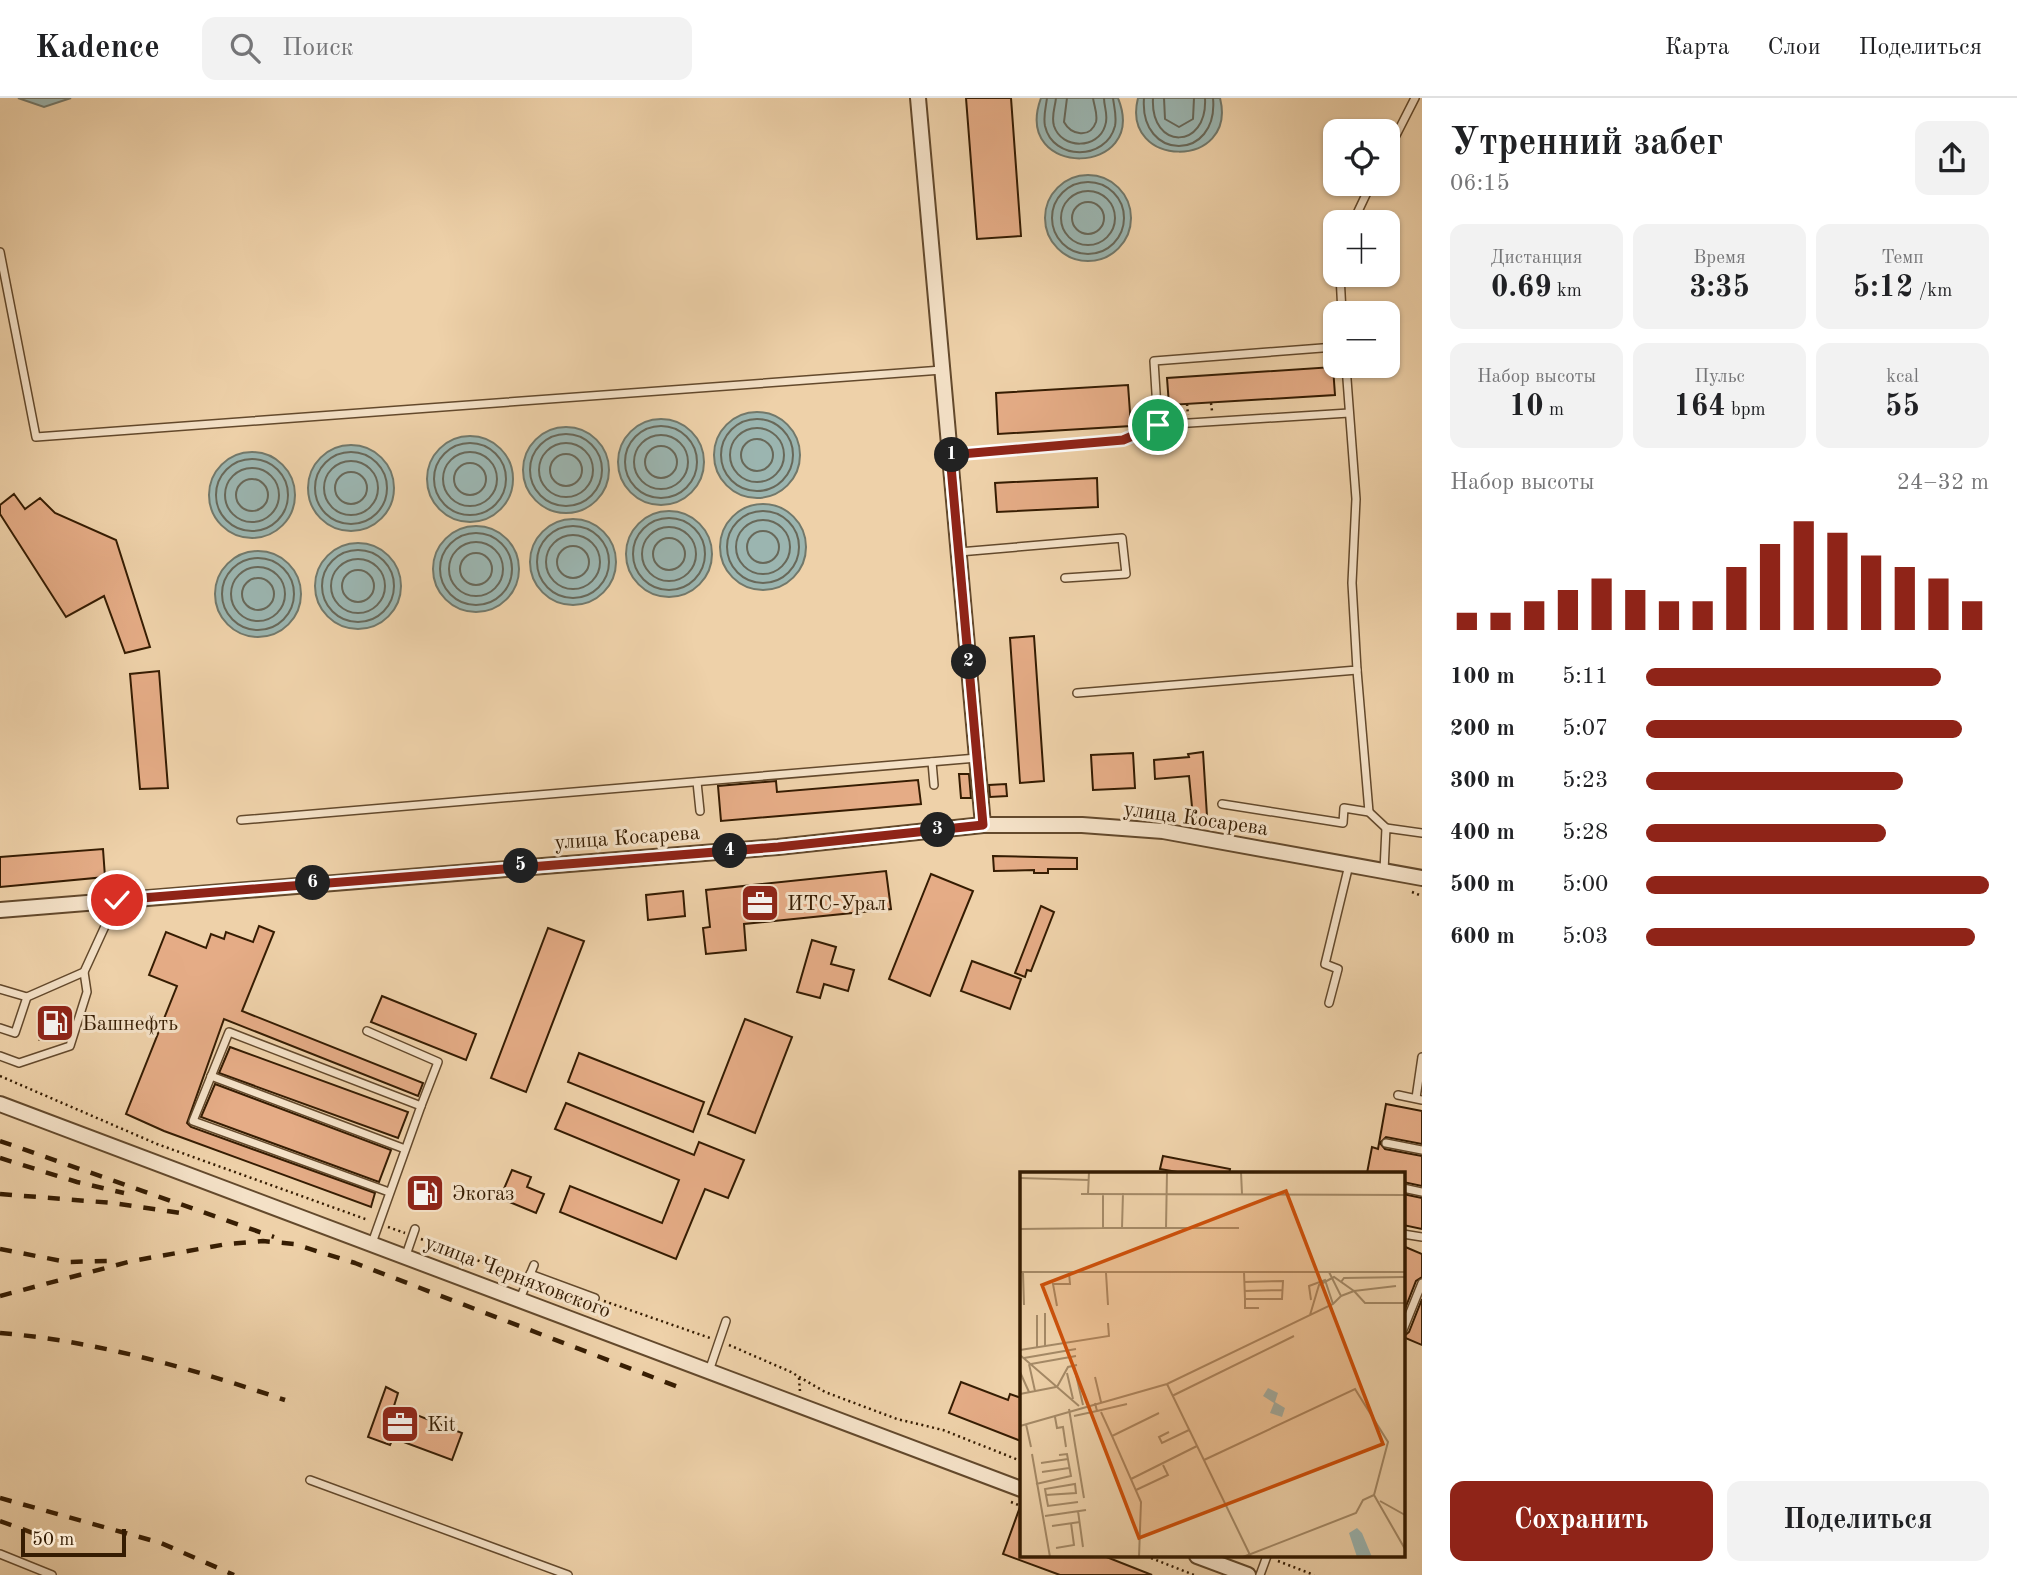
<!DOCTYPE html>
<html lang="ru">
<head>
<meta charset="utf-8">
<style>
	body { margin:0; font-family:"Old Standard TT",serif; background:#f2f2f2; color:#202124; height:100vh; display:flex; flex-direction:column; font-size:26px; white-space:nowrap }
	* { box-sizing:border-box; margin:0 }
	p { font-size:23px; color:#757577 }
	.icon { flex:none; width:38px; height:38px; fill:none; stroke:currentColor; stroke-width:2; stroke-linecap:round; stroke-linejoin:round }
	.map { position:relative; flex:1; overflow:hidden }
	.sheet { display:flex; flex-direction:column; background:#fff; width:595px }
	.sheet>* { flex:none }
	.buttons { position:absolute; left:1323px; top:21px; display:grid; gap:14px }
	.buttons a { display:grid; place-items:center; width:77px; height:77px; border-radius:14px; background:#fff; box-shadow:0 2px 5px #0004; font-size:35px }
	.scale { position:absolute; left:21px; bottom:18px; width:105px; box-sizing:border-box; padding-left:7px; border:4px solid #351c02; border-top:0; font-size:19px; line-height:24px; white-space:nowrap; color:#351c02; -webkit-text-stroke:5px #f4e1c7; paint-order:stroke }
	.pin { position:absolute; display:grid; place-items:center; width:60px; height:60px; color:#fff; margin:-30px; border:4px solid #fff; border-radius:50%; box-shadow:0 2px 7px #0007 }
	.km { position:absolute; width:35px; height:35px; margin:-18px; border-radius:50%; background:#222; color:#fff; font-size:19px; line-height:35px; text-align:center }
	.round { display:grid; place-items:center; flex:none; width:74px; height:74px; border-radius:14px; background:#f2f2f2 }
	.summary { display:flex; align-items:center; justify-content:space-between; height:119px; padding:0 28px }
	h1 { font-size:38px; font-weight:700; line-height:52px }
	.figures { display:grid; grid-template-columns:repeat(3,1fr); gap:10px; height:119px; padding:7px 28px }
	.figures div { display:grid; align-content:center; border-radius:14px; background:#f2f2f2; text-align:center }
	.figures b { font-size:30px; font-weight:700 }
	.figures small { font-size:19px; font-weight:400 }
	.figures p { font-size:19px }
	.chart { height:196px; padding:14px 28px }
	.chart p { display:flex; justify-content:space-between }
	.chart svg { width:100%; height:126px; margin-top:7px; stroke:#8f2418; stroke-width:6 }
	.action { display:flex; gap:14px; margin-top:auto; padding:14px 28px }
	.action a { flex:1; height:80px; border-radius:14px; background:#8f2418; color:#fff; font-size:28px; font-weight:700; line-height:80px; text-align:center }
	.action a+a { background:#f2f2f2; color:#202124 }
	ul { padding:0 28px; list-style:none; font-size:23px }
	li { display:grid; grid-template-columns:112px 84px 1fr; align-items:center; height:52px }
	li i { height:18px; border-radius:9px; background:#8f2418 }
	header { display:flex; align-items:center; gap:42px; box-sizing:border-box; height:98px; padding:0 35px; background:#fff; border-bottom:2px solid #e0e0e0 }
	header strong { font-size:33px }
	nav { display:flex; gap:38px; margin-inline-start:auto; font-size:24px }
	.search { width:490px; height:63px; background:#f2f2f2; display:flex; align-items:center; gap:18px; box-sizing:border-box; padding:0 24px; border-radius:14px; color:#757577; font-size:26px }
	main { display:flex; flex:1; min-height:0 }
	.map>svg:first-child { display:block }
	.water { fill:#9bb5b0; stroke:#72786a; stroke-width:2 }
	.lines { fill:none; stroke-linecap:round; stroke-linejoin:round }
	.shore { stroke:#686859; stroke-width:2 }
	.building { fill:#e5ac86; stroke:#351c02; stroke-width:2 }
	.lane-casing { stroke:#63492c; stroke-width:10 }
	.street-casing { stroke:#63492c; stroke-width:18 }
	.path { stroke:#351c02; stroke-width:2.5; stroke-dasharray:2 3.5; stroke-linecap:butt }
	.lane { stroke:#f4e1c7; stroke-width:7 }
	.street { stroke:#f4e1c7; stroke-width:14 }
	.rail { stroke:#351c02; stroke-width:4.5; stroke-dasharray:12 12; stroke-linecap:butt }
	.route-casing { stroke:#fff; stroke-width:14 }
	.route { stroke:#8f2418; stroke-width:9 }
	.labels { text-anchor:middle; stroke-width:6; stroke-linejoin:round; paint-order:stroke }
	.street-label { font-size:21px; fill:#351c02; stroke:#f4e1c7 }
	.poi-label { font-size:21px; fill:#351c02; stroke:#f4e1c7; text-anchor:start }
	.inset-road { fill:none; stroke:#a48966; stroke-width:2 }
	.view { fill:#cd500a; fill-opacity:0.15; stroke:#cd500a; stroke-width:3.5 }
	.inset-edge { fill:none; stroke:#351c02; stroke-width:3.5 }
</style>
</head>
<body>
<header>
<strong>Kadence</strong>
<div class="search"><svg class="icon" aria-label="search" viewBox="0 0 24 24"><circle cx="10" cy="10" r="6"/><path d="M15 15l6 6"/></svg>Поиск</div>
<nav><a>Карта</a><a>Слои</a><a>Поделиться</a></nav>
</header>
<main>
<div class="map">
<svg width="1422" height="1477" viewBox="0 0 1422 1477">
	<rect width="100%" height="100%" fill="#eed1a9"/>
	<filter id="stains"><feTurbulence type="fractalNoise" baseFrequency=".00286" numOctaves="4"/><feColorMatrix values="0 0 0 0 .2 0 0 0 0 .09 0 0 0 0 .02 0 0 0 .5 -.17"/></filter>
	<radialGradient id="worn" r=".72"><stop offset=".6" stop-color="#630" stop-opacity="0"/><stop offset="1" stop-color="#630" stop-opacity=".3"/></radialGradient>
	<g class="water">
		<path d="M18,0H71L44,9Z"/>
		<path d="M1041,0H1118C1150,79 1011,82 1041,0Z"/>
		<path d="M1138,0H1220C1238,72 1120,71 1138,0Z"/>
		<circle cx="1088" cy="120" r="43"/>
		<circle cx="757" cy="357" r="43"/>
		<circle cx="661" cy="364" r="43"/>
		<circle cx="566" cy="372" r="43"/>
		<circle cx="470" cy="381" r="43"/>
		<circle cx="351" cy="390" r="43"/>
		<circle cx="252" cy="397" r="43"/>
		<circle cx="763" cy="449" r="43"/>
		<circle cx="669" cy="456" r="43"/>
		<circle cx="573" cy="464" r="43"/>
		<circle cx="476" cy="471" r="43"/>
		<circle cx="358" cy="488" r="43"/>
		<circle cx="258" cy="496" r="43"/>
	</g>
	<g class="lines">
		<g class="shore">
			<path d="M1047,0C1046,9 1043,18 1045,28C1053,63 1106,63 1115,28C1117,18 1114,9 1113,0"/>
			<path d="M1056,0C1055,10 1051,18 1054,28C1062,52 1098,51 1105,28C1109,18 1104,10 1104,0"/>
			<path d="M1067,0L1064,24C1071,37 1090,41 1096,24C1098,16 1094,8 1093,0"/>
			<path d="M1144,0C1139,64 1219,64 1213,0"/>
			<path d="M1153,0C1150,53 1208,52 1205,0"/>
			<path d="M1164,0L1165,21L1179,29L1193,21L1194,0"/>
			<circle cx="1088" cy="120" r="36"/>
			<circle cx="1088" cy="120" r="27"/>
			<circle cx="1088" cy="120" r="16"/>
			<circle cx="757" cy="357" r="36"/>
			<circle cx="661" cy="364" r="36"/>
			<circle cx="757" cy="357" r="27"/>
			<circle cx="566" cy="372" r="36"/>
			<circle cx="661" cy="364" r="27"/>
			<circle cx="757" cy="357" r="16"/>
			<circle cx="566" cy="372" r="27"/>
			<circle cx="470" cy="381" r="36"/>
			<circle cx="661" cy="364" r="16"/>
			<circle cx="470" cy="381" r="27"/>
			<circle cx="351" cy="390" r="36"/>
			<circle cx="566" cy="372" r="16"/>
			<circle cx="252" cy="397" r="36"/>
			<circle cx="351" cy="390" r="27"/>
			<circle cx="470" cy="381" r="16"/>
			<circle cx="252" cy="397" r="27"/>
			<circle cx="351" cy="390" r="16"/>
			<circle cx="252" cy="397" r="16"/>
			<circle cx="763" cy="449" r="36"/>
			<circle cx="669" cy="456" r="36"/>
			<circle cx="763" cy="449" r="27"/>
			<circle cx="573" cy="464" r="36"/>
			<circle cx="669" cy="456" r="27"/>
			<circle cx="763" cy="449" r="16"/>
			<circle cx="476" cy="471" r="36"/>
			<circle cx="573" cy="464" r="27"/>
			<circle cx="669" cy="456" r="16"/>
			<circle cx="476" cy="471" r="27"/>
			<circle cx="573" cy="464" r="16"/>
			<circle cx="358" cy="488" r="36"/>
			<circle cx="476" cy="471" r="16"/>
			<circle cx="258" cy="496" r="36"/>
			<circle cx="358" cy="488" r="27"/>
			<circle cx="258" cy="496" r="27"/>
			<circle cx="358" cy="488" r="16"/>
			<circle cx="258" cy="496" r="16"/>
		</g>
	</g>
	<g class="building">
		<path d="M966,0H1011L1021,138L977,141Z"/>
		<path d="M1333,269L1335,297L1169,307L1167,280Z"/>
		<path d="M1128,287L1131,328L998,336L996,295Z"/>
		<path d="M1097,380L1098,409L997,414L995,385Z"/>
		<path d="M14,396L25,411L40,400L55,415L116,442L150,549L125,555L104,498L66,519L0,416V407Z"/>
		<path d="M1034,538L1044,683L1020,685L1010,540Z"/>
		<path d="M159,573L168,690L140,691L130,576Z"/>
		<path d="M1203,654L1207,718L1193,719L1189,678L1155,681L1154,662L1189,659L1188,656Z"/>
		<path d="M1133,655L1135,690L1093,692L1091,657Z"/>
		<path d="M959,676H969L971,700H961Z"/>
		<path d="M918,682L921,706L721,723L718,688L776,683L777,694Z"/>
		<path d="M1006,686L1007,698L990,699L989,687Z"/>
		<path d="M103,751L105,779L0,789V759Z"/>
		<path d="M993,758L1077,760V771H1048V775H1034V772L994,773Z"/>
		<path d="M886,773L891,811L744,826L746,852L706,856L703,830L710,829L706,792Z"/>
		<path d="M931,776L973,793L930,898L889,881Z"/>
		<path d="M683,793L685,818L648,822L646,797Z"/>
		<path d="M1041,808L1054,814L1031,873L1027,872L1025,879L1015,875Z"/>
		<path d="M259,828L274,834L242,913L423,985L418,998L224,921L187,1025L191,1029L375,1095L371,1109L164,1033L126,1016L177,888L149,877L166,834L206,850L211,836L224,841L226,834L253,844Z"/>
		<path d="M548,830L584,843L526,994L491,980Z"/>
		<path d="M812,842L836,849L831,866L854,872L848,893L824,886L820,900L797,894Z"/>
		<path d="M972,863L1021,881L1010,911L961,893Z"/>
		<path d="M382,898L476,936L466,962L371,924Z"/>
		<path d="M52,910L71,917L62,942L49,937L40,941Z"/>
		<path d="M745,921L792,939L755,1035L708,1016Z"/>
		<path d="M230,949L408,1014L398,1040L219,975Z"/>
		<path d="M579,955L704,1004L693,1034L568,984Z"/>
		<path d="M215,986L391,1052L379,1084L201,1019Z"/>
		<path d="M566,1005L694,1057L699,1044L744,1062L728,1100L705,1091L676,1161L560,1114L570,1088L662,1125L679,1082L555,1031Z"/>
		<path d="M1386,1006L1422,1013V1046L1386,1039L1380,1045L1385,1051L1422,1058V1088L1403,1084V1076L1367,1075L1372,1049L1378,1051Z"/>
		<path d="M1163,1058L1230,1071L1229,1076H1189L1160,1071Z"/>
		<path d="M512,1072L531,1079L527,1089L544,1096L536,1115L500,1100Z"/>
		<path d="M1403,1096L1422,1100V1131L1403,1127Z"/>
		<path d="M1403,1148L1422,1156V1179L1416,1183L1403,1216Z"/>
		<path d="M1422,1201V1247L1403,1239L1409,1234Z"/>
		<path d="M961,1284L1008,1302L1010,1296L1021,1300V1343L949,1315Z"/>
		<path d="M386,1289L398,1295L394,1308L462,1335L452,1362L393,1340L390,1347L368,1339Z"/>
		<path d="M1020,1409L1021,1458H1104L1152,1477H1060L1003,1456Z"/>
	</g>
	<g class="lines">
		<g class="lane-casing">
			<g id="lane">
				<path d="M1388,53L1415,0"/>
				<path d="M1353,124L1371,86"/>
				<path d="M0,154L36,339L942,272"/>
				<path d="M1340,177L1342,215"/>
				<path d="M1158,327L1154,263L1335,249"/>
				<path d="M950,357L1123,342L1158,327L1349,315"/>
				<path d="M959,454L1122,440L1126,476L1065,480"/>
				<path d="M1357,572L1369,714"/>
				<path d="M1077,595L1357,572L1352,485L1356,401L1346,268"/>
				<path d="M932,664L934,687"/>
				<path d="M697,684L700,713"/>
				<path d="M1222,706L1343,725L1344,710L1369,714L1386,730"/>
				<path d="M241,722L977,660"/>
				<path d="M1384,773L1386,730L1422,735"/>
				<path d="M0,891L27,899"/>
				<path d="M1329,905L1338,871L1325,866L1349,767"/>
				<path d="M0,930L15,935L27,899L84,874L117,802"/>
				<path d="M367,933L438,964L421,1008"/>
				<path d="M0,958L19,965L70,948L87,894L84,874"/>
				<path d="M211,978L405,1051"/>
				<path d="M1398,997L1422,1002"/>
				<path d="M1416,1000L1422,959"/>
				<path d="M1386,1045L1422,1052"/>
				<path d="M1403,1090L1422,1094"/>
				<path d="M1403,1136L1422,1139"/>
				<path d="M372,1145L421,1008L229,934L193,1023L389,1094"/>
				<path d="M406,1157L415,1131"/>
				<path d="M530,1176L595,1200"/>
				<path d="M520,1201L534,1167"/>
				<path d="M1403,1232L1422,1185"/>
				<path d="M709,1273L726,1223"/>
				<path d="M310,1382L568,1477"/>
				<path d="M0,1456L52,1477"/>
				<path d="M1260,1477L1267,1458"/>
			</g>
		</g>
		<g class="street-casing">
			<g id="street">
				<path d="M918,0L983,727"/>
				<path d="M0,812L778,749L983,727H1082L1163,733L1422,780"/>
				<path d="M0,1006L1021,1391"/>
				<path d="M1197,1458L1248,1477"/>
			</g>
		</g>
		<g class="path">
			<path d="M1211,305L1212,313"/>
			<path d="M1187,306L1188,317"/>
			<path d="M1412,794L1422,798"/>
			<path d="M0,978L157,1046L368,1122"/>
			<path d="M388,1129L405,1135"/>
			<path d="M421,1141L519,1178"/>
			<path d="M604,1203L710,1240"/>
			<path d="M729,1247L791,1274L825,1294L897,1321L943,1332L1021,1363"/>
			<path d="M799,1280L800,1294"/>
			<path d="M1011,1404L1021,1408"/>
			<path d="M1146,1458L1194,1477"/>
			<path d="M1278,1463L1314,1477"/>
		</g>
		<use href="#lane" class="lane"/>
		<use href="#street" class="street"/>
		<g class="rail">
			<path d="M0,1043L274,1139"/>
			<path d="M0,1060L77,1084L124,1095"/>
			<path d="M0,1096L113,1105L187,1116"/>
			<path d="M0,1151L67,1164L108,1163"/>
			<path d="M0,1198L132,1163L227,1146L263,1143L294,1146L355,1165L681,1290"/>
			<path d="M0,1235C97,1243 193,1271 285,1302"/>
			<path d="M0,1400L161,1445L234,1477"/>
			<path d="M0,1423L55,1443"/>
		</g>
	</g>
	<g class="lines">
		<g class="route-casing">
			<path id="route" d="M117,802L778,749L983,727L950,357L1123,342L1158,327"/>
		</g>
		<use href="#route" class="route"/>
	</g>
	<defs>
		<g id="office-square" transform="scale(2.0125)"><rect x="-9" y="-9" width="18" height="18" rx="4" fill="#8f2418" stroke="#f4e1c7"/><path d="M-6-3h4V-5.5h4V-3h4V5H-6ZM-1-4.5V-3h2v-1.5ZM-6 0V1H6V0Z" fill="#fff"/></g>
		<g id="fuel-square" transform="scale(2.0125)"><rect x="-9" y="-9" width="18" height="18" rx="4" fill="#8f2418" stroke="#f4e1c7"/><path d="M-5.5-6h7V0h2V4h1.3V-2.5L3-4.5l.8-.8L6-3V5H2.5V1h-1V6h-7ZM-4.2-4.7v3.2H.2V-4.7Z" fill="#fff"/></g>
	</defs>
	<g fill-rule="evenodd">
		<use href="#office-square" x="760" y="805"/>
		<use href="#fuel-square" x="55" y="925"/>
		<use href="#fuel-square" x="425" y="1095"/>
		<use href="#office-square" x="400" y="1326"/>
	</g>
	<g class="labels">
		<g class="street-label">
			<text transform="translate(1196 720) rotate(8)" y="7">улица Косарева</text>
			<text transform="translate(627 739) rotate(-4)" y="7">улица Косарева</text>
			<text transform="translate(518 1178) rotate(21)" y="7">улица Черняховского</text>
		</g>
		<g class="poi-label">
			<text x="787" y="812">ИТС-Урал</text>
			<text x="82" y="932">Башнефть</text>
			<text x="452" y="1102">Экогаз</text>
			<text x="427" y="1333">Kit</text>
		</g>
	</g>
	<g transform="translate(1020 1074)">
		<rect width="385" height="385" fill="#eed1a9"/>
		<path d="M248,216L258,221L255,230L265,236L262,245L250,241L254,231L243,224ZM337,356L342,361L352,385H337L329,361Z" fill="#9bb5b0"/>
		<path class="inset-road" d="M221,0L222,22M0,6L69,8M83,21V56H102L103,21M61,22L385,23M68,22L69,0M102,56H219M146,56L147,0M0,57L83,56M0,100H385M224,100L225,127H262L263,109L224,110M3,101L4,133M86,101L88,133M321,110L324,106L385,105M224,119L263,118M321,124L334,119L345,131H385M225,127V136H239M291,128L289,114L305,108L313,132M37,134L33,112H50L49,101M290,143L299,113L314,105L334,119L376,114M25,174V141M17,175V143M0,178L89,164L88,151M0,183L59,234M4,186L56,177M9,192L15,219M11,192L56,184M54,194L63,233M0,200L9,220M47,201L53,227M75,205L81,230M147,212L231,385M37,215L48,195L57,193M0,222L36,215M152,224L274,164M49,237L64,326M77,239L107,232M81,240L92,264M54,244L77,239L75,231M35,245L37,256L43,255L46,275M6,252L11,275M0,254L147,212L313,132L321,124L309,100M149,260L139,265L142,271L169,258M12,282L30,385M184,288L335,217L368,270L354,323L343,328L336,341L223,385M21,291L48,287M22,300L49,296M111,307L177,274M16,312L51,304L47,282L39,283M116,318L148,303L143,293M26,323L56,321L55,312L25,317L26,323L28,334L58,330M354,323L385,377M360,329L385,343M58,339L63,375M25,344L66,338M32,354L60,350M36,376L54,373L51,351M119,385L121,330L92,264L139,241"/>
		<path class="view" d="M266,19L363,272L119,366L22,113Z"/>
		<rect width="385" height="385" class="inset-edge"/>
	</g>
	<rect width="100%" height="100%" filter="url(#stains)"/>
	<rect width="100%" height="100%" fill="url(#worn)"/>
</svg>
<div class="buttons">
<a><svg class="icon" aria-label="locate" viewBox="0 0 24 24"><circle cx="12" cy="12" r="6"/><path d="M12 2v4M12 18v4M2 12h4M18 12h4"/></svg></a>
<a>+</a>
<a>−</a>
</div>
<div class="scale">50 m</div>
<div class="pin" style="left:1158px;top:327px;background:#1e9e55"><svg class="icon" aria-label="arrive" viewBox="0 0 24 24"><path d="M6 21V4h12l-3 4 3 4H6"/></svg></div>
<div class="pin" style="left:117px;top:802px;background:#d93025"><svg class="icon" aria-label="check" viewBox="0 0 24 24"><path d="M5 12l5 5 9-10"/></svg></div>
<b class="km" style="left:952px;top:357px">1</b>
<b class="km" style="left:969px;top:564px">2</b>
<b class="km" style="left:938px;top:732px">3</b>
<b class="km" style="left:730px;top:753px">4</b>
<b class="km" style="left:521px;top:768px">5</b>
<b class="km" style="left:313px;top:785px">6</b>
</div>
<section class="sheet">
<div class="summary"><div><h1>Утренний забег</h1><p>06:15</p></div><a class="round"><svg class="icon" aria-label="share" viewBox="0 0 24 24"><path d="M12 15V3M7 8l5-5 5 5M5 13v7h14v-7"/></svg></a></div>
<div class="figures">
<div><p>Дистанция</p><b>0.69<small> km</small></b></div>
<div><p>Время</p><b>3:35</b></div>
<div><p>Темп</p><b>5:12<small> /km</small></b></div>
</div>
<div class="figures">
<div><p>Набор высоты</p><b>10<small> m</small></b></div>
<div><p>Пульс</p><b>164<small> bpm</small></b></div>
<div><p>kcal</p><b>55</b></div>
</div>
<div class="chart"><p><span>Набор высоты</span>24–32 m</p>
<svg viewBox="0 0 160 44" preserveAspectRatio="none"><path d="M5 44V38M15 44V38M25 44V34M35 44V30M45 44V26M55 44V30M65 44V34M75 44V34M85 44V22M95 44V14M105 44V6M115 44V10M125 44V18M135 44V22M145 44V26M155 44V34"/></svg>
</div>
<ul>
<li><b>100 m</b>5:11<i style="width:86%"></i></li>
<li><b>200 m</b>5:07<i style="width:92%"></i></li>
<li><b>300 m</b>5:23<i style="width:75%"></i></li>
<li><b>400 m</b>5:28<i style="width:70%"></i></li>
<li><b>500 m</b>5:00<i style="width:100%"></i></li>
<li><b>600 m</b>5:03<i style="width:96%"></i></li>
</ul>
<div class="action"><a>Сохранить</a><a>Поделиться</a></div>
</section>
</main>
</body>
</html>
